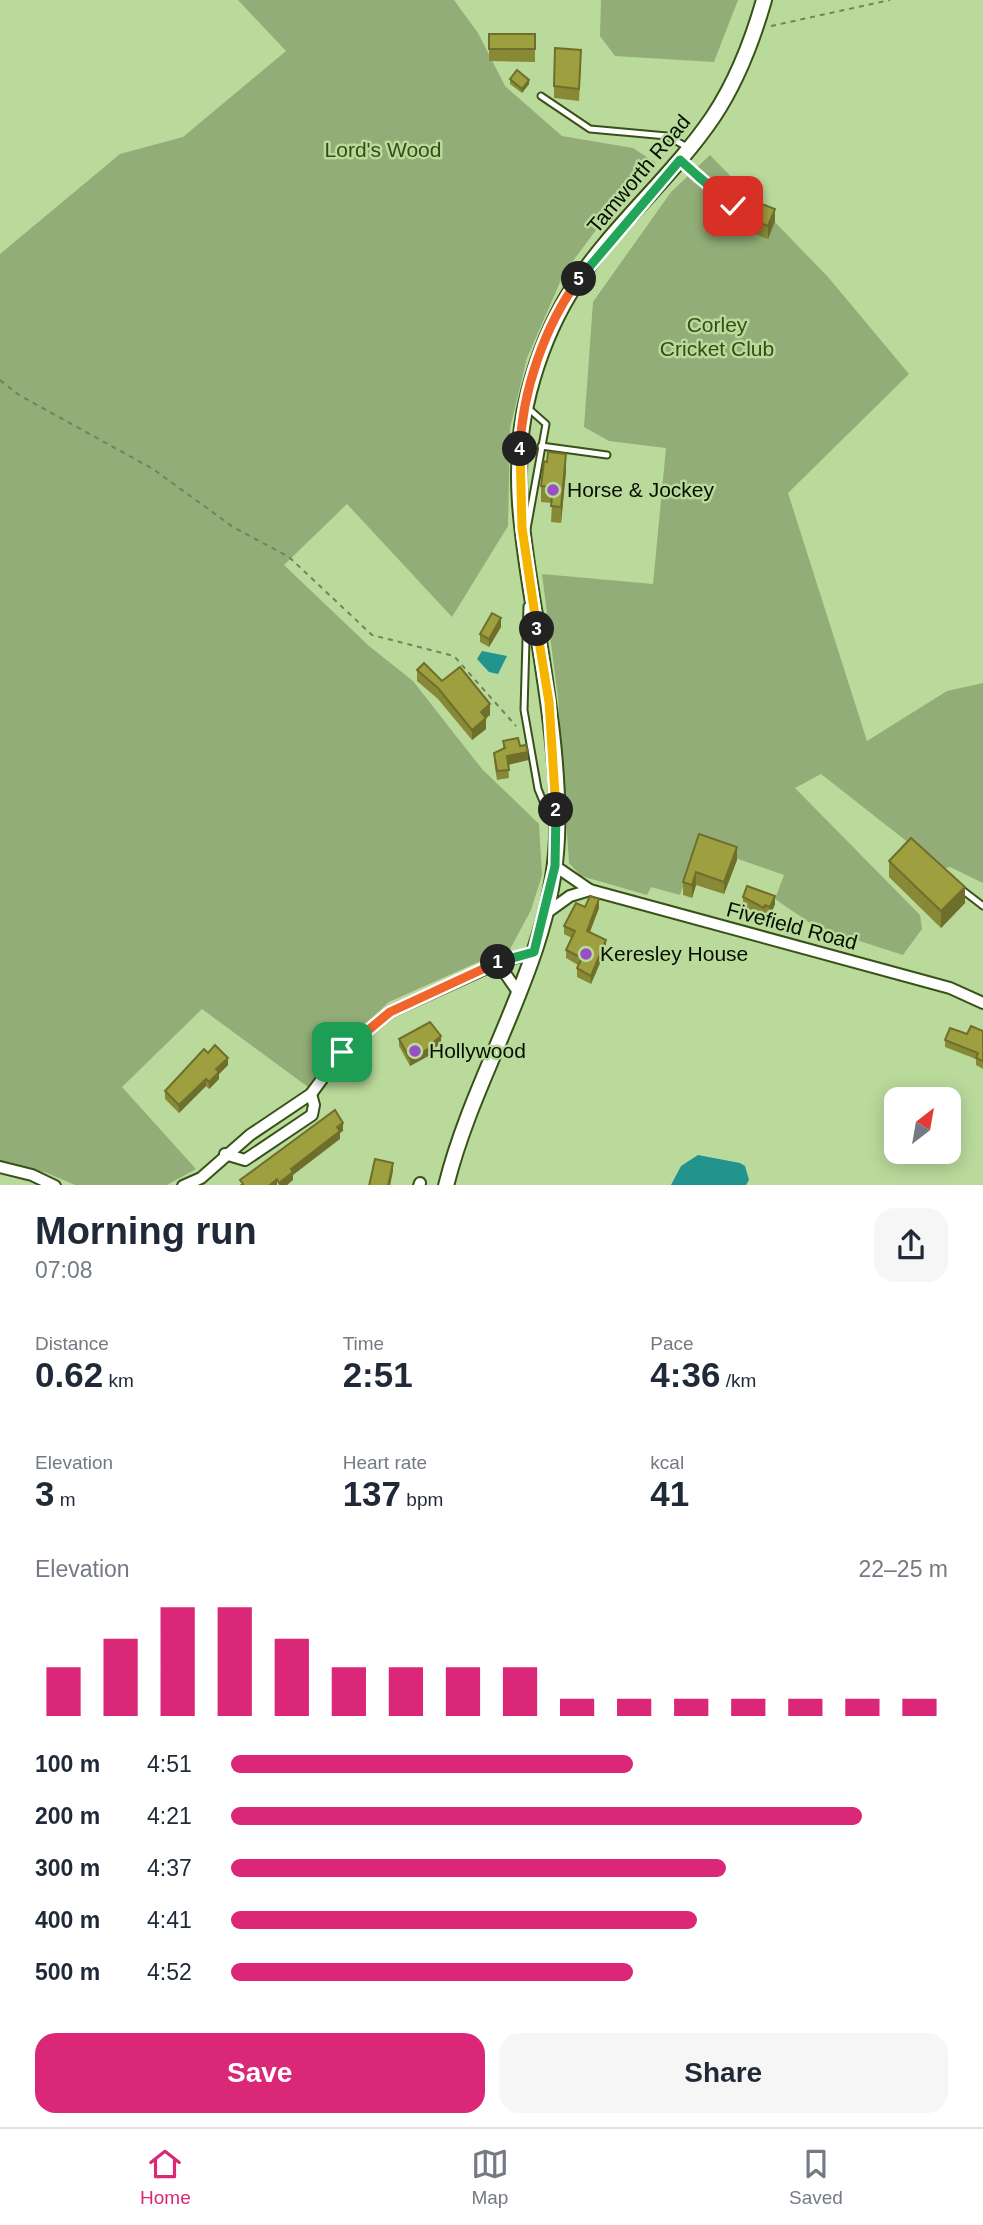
<!DOCTYPE html>
<html lang="en">
<head>
<meta charset="utf-8">
<style>
	body { margin:0; font-family:Helvetica,sans-serif; background:#f6f6f7; color:#1f2937; height:100vh; display:flex; flex-direction:column; font-size:26px; white-space:nowrap }
	* { box-sizing:border-box; margin:0 }
	p { font-size:23px; color:#747a83 }
	.icon { flex:none; width:38px; height:38px; fill:none; stroke:currentColor; stroke-width:2; stroke-linecap:round; stroke-linejoin:round }
	.map { position:relative; height:1185px; overflow:hidden }
	.sheet { display:flex; flex-direction:column; background:#fff; flex:1 }
	.sheet>* { flex:none }
	.needle { width:46px; rotate:31deg }
	.buttons { position:absolute; left:884px; top:1087px; display:grid; gap:14px }
	.buttons a { display:grid; place-items:center; width:77px; height:77px; border-radius:14px; background:#fff; box-shadow:0 4px 18px #0003; font-size:35px }
	.pin { position:absolute; display:grid; place-items:center; width:60px; height:60px; color:#fff; margin:-30px; border-radius:14px; box-shadow:0 4px 10px #0006 }
	.km { position:absolute; width:35px; height:35px; margin:-18px; border-radius:50%; background:#222; color:#fff; font-size:19px; line-height:35px; text-align:center }
	.round { display:grid; place-items:center; flex:none; width:74px; height:74px; border-radius:21px; background:#f6f6f7 }
	.overview { display:flex; align-items:center; justify-content:space-between; height:119px; padding:0 35px }
	h1 { font-size:38px; font-weight:700; line-height:52px }
	.metrics { display:grid; grid-template-columns:repeat(3,1fr); gap:10px; height:119px; padding:7px 35px }
	.metrics div { display:grid; align-content:center }
	.metrics b { font-size:35px; font-weight:700 }
	.metrics small { font-size:19px; font-weight:400 }
	.metrics p { font-size:19px }
	.chart { height:196px; padding:14px 35px }
	.chart p { display:flex; justify-content:space-between }
	.chart svg { width:100%; height:126px; margin-top:7px; stroke:#db2777; stroke-width:6 }
	.action { display:flex; gap:14px; margin-top:auto; padding:14px 35px }
	.action a { flex:1; height:80px; border-radius:21px; background:#db2777; color:#fff; font-size:28px; font-weight:700; line-height:80px; text-align:center }
	.action a+a { background:#f6f6f7; color:#1f2937 }
	ul { padding:0 35px; list-style:none; font-size:23px }
	li { display:grid; grid-template-columns:112px 84px 1fr; align-items:center; height:52px }
	li i { height:18px; border-radius:9px; background:#db2777 }
	.dock { display:flex; justify-content:space-around; align-items:center; height:98px; border-top:2px solid #e0e1e3; background:#fff; font-size:19px; color:#747a83 }
	.dock a { display:grid; justify-items:center; gap:4px }
	.dock .current { color:#db2777 }
	.map>svg:first-child { display:block }
	.green { fill:#92ad77 }
	.water { fill:#23938e }
	.lines { fill:none; stroke-linecap:round; stroke-linejoin:round }
	.lane-casing { stroke:#375216; stroke-width:9 }
	.street-casing { stroke:#375216; stroke-width:14 }
	.secondary-casing { stroke:#375216; stroke-width:18 }
	.path { stroke:#6e855a; stroke-width:2; stroke-dasharray:5 5; stroke-linecap:butt }
	.lane { stroke:#fff; stroke-width:5 }
	.street { stroke:#fff; stroke-width:10 }
	.secondary { stroke:#fff; stroke-width:14 }
	.wall { fill:#888936 }
	.shaded-wall { fill:#6f6f2c }
	.building { fill:#9e9f3f; stroke:#6f6f2c; stroke-width:2 }
	.split-1-casing { stroke:#fff; stroke-width:14 }
	.split-2-casing { stroke:#fff; stroke-width:14 }
	.split-3-casing { stroke:#fff; stroke-width:14 }
	.split-4-casing { stroke:#fff; stroke-width:14 }
	.split-5-casing { stroke:#fff; stroke-width:14 }
	.split-6-casing { stroke:#fff; stroke-width:14 }
	.split-7-casing { stroke:#fff; stroke-width:14 }
	.split-1 { stroke:#f0652b; stroke-width:9 }
	.split-2 { stroke:#22a559; stroke-width:9 }
	.split-3 { stroke:#f5b400; stroke-width:9 }
	.split-4 { stroke:#f5b400; stroke-width:9 }
	.split-5 { stroke:#f0652b; stroke-width:9 }
	.split-6 { stroke:#22a559; stroke-width:9 }
	.split-7 { stroke:#22a559; stroke-width:9 }
	.poi-dot { fill:#9750c3; stroke:#bada9b; stroke-width:2.5 }
	.labels { text-anchor:middle; stroke-width:5; stroke-linejoin:round; paint-order:stroke }
	.park-label { font-size:21px; fill:#334d12; stroke:#bada9b }
	.street-label { font-size:21px; fill:#050f00; stroke:#bada9b }
	.poi-label { font-size:21px; fill:#050f00; stroke:#bada9b; text-anchor:start }
</style>
</head>
<body>
<div class="map">
<svg width="983" height="1186" viewBox="0 0 983 1186">
	<rect width="100%" height="100%" fill="#bada9b"/>
	<g class="green">
		<path d="M238,0H454L478,33L505,86L562,136L633,148L656,163L622,195L564,273L527,358L510,428L508,526L452,617L347,504L284,565L369,646L413,681L482,769L539,824L542,875L531,910L508,953L485,959L389,1002L329,1056L308,1087L202,1009L122,1087L196,1169L167,1185H75L47,1173L0,1161V254L120,154L183,137L286,51Z"/>
		<path d="M601,0H738L714,62L615,56L600,36Z"/>
		<path d="M710,155L828,277L909,374L788,493L867,741L947,691L983,683V883L950,867L942,869L821,774L795,788L920,915L922,929L903,955L816,927L775,899L784,875L698,845L680,895L651,887L647,895L581,876L569,863L558,698L542,574L653,584L666,448L609,441L584,427L593,302L671,192Z"/>
	</g>
	<g class="water">
		<path d="M482,651L507,656L498,674L489,672L477,659Z"/>
		<path d="M698,1155L740,1163L745,1166L749,1180L746,1185H671L681,1166Z"/>
	</g>
	<g class="lines">
		<g class="lane-casing">
			<g id="lane">
				<path d="M541,96L590,129L667,136L687,147"/>
				<path d="M682,162L733,206"/>
				<path d="M541,446L607,455"/>
				<path d="M527,529L546,424L528,408"/>
				<path d="M527,606L524,710L538,789L552,823"/>
				<path d="M961,889L983,906"/>
			</g>
		</g>
		<g class="street-casing">
			<g id="street">
				<path d="M555,866L590,890L950,988L983,1003"/>
				<path d="M545,914L570,896L590,890"/>
				<path d="M498,963L518,992"/>
				<path d="M225,1154L245,1160L312,1115L314,1105L311,1094"/>
				<path d="M0,1167L32,1175L55,1186"/>
				<path d="M183,1186L201,1178L250,1135L311,1094L342,1052L390,1012L498,963L534,952"/>
				<path d="M419,1186L420,1183"/>
			</g>
		</g>
		<g class="secondary-casing">
			<path id="secondary" d="M446,1186C475,1068 552,962 557,838C560,768 546,685 535,615C523,542 509,465 529,392C538,357 552,322 571,291C610,228 671,179 713,117C737,81 752,42 764,0"/>
		</g>
		<g class="path">
			<path d="M771,26L890,0"/>
			<path d="M0,380L19,395L153,469L233,527L289,557L372,635L454,656L516,726"/>
		</g>
		<use href="#lane" class="lane"/>
		<use href="#street" class="street"/>
		<use href="#secondary" class="secondary"/>
	</g>
	<g class="wall">
		<path d="M489,34H535V62L489,61Z"/>
		<path d="M581,62L579,101L554,98V86Z"/>
		<path d="M510,79L529,84L522,93L510,84Z"/>
		<path d="M734,213L775,221L768,239L734,226Z"/>
		<path d="M566,471L561,523L551,522L552,503L541,502V486Z"/>
		<path d="M501,627L489,647L480,642V634Z"/>
		<path d="M417,670L442,681L490,715L486,718V729L472,740L438,699L417,681Z"/>
		<path d="M503,741L520,746L528,760L508,765L509,778L497,780L494,761V753L503,748Z"/>
		<path d="M699,834L737,860L724,894L696,885L692,898L683,895V882Z"/>
		<path d="M889,861L965,903L941,928L889,877Z"/>
		<path d="M743,897L775,904L770,916L765,914L764,916L743,906Z"/>
		<path d="M585,907L599,908L590,932L606,949L591,984L577,977V968L578,965L566,958V950L572,938L564,934V926Z"/>
		<path d="M983,1031V1069L976,1065V1059L945,1047V1040Z"/>
		<path d="M399,1039L441,1043L430,1052V1055L410,1066L399,1046Z"/>
		<path d="M208,1053L228,1065L219,1074V1079L209,1089L206,1086L179,1113L165,1099V1091Z"/>
	</g>
	<g class="shaded-wall">
		<path d="M529,80V84L522,93V89Z"/>
		<path d="M775,209V221L768,239V226Z"/>
		<path d="M566,454V471L561,523V507Z"/>
		<path d="M501,618V627L489,647V639Z"/>
		<path d="M490,704V715L486,718V729L472,740V730L481,712Z"/>
		<path d="M528,752V760L507,765V756Z"/>
		<path d="M737,847V860L724,894V882Z"/>
		<path d="M696,872V885L692,898V885Z"/>
		<path d="M965,887V903L941,928V911Z"/>
		<path d="M775,896V904L770,916V907Z"/>
		<path d="M599,899V908L587,939V931Z"/>
		<path d="M606,940V949L591,984V976Z"/>
		<path d="M441,1036V1043L430,1052V1055L410,1066V1059Z"/>
		<path d="M228,1058V1065L219,1074V1079L209,1089V1082L216,1069Z"/>
		<path d="M206,1079V1086L179,1113V1105Z"/>
		<path d="M343,1123V1131L340,1133V1139L293,1175V1180L286,1186H279V1183L291,1169Z"/>
		<path d="M393,1163V1171L390,1186H388Z"/>
		<path d="M277,1179V1186H269Z"/>
	</g>
	<g class="building">
		<rect x="489" y="34" width="46" height="15"/>
		<path d="M555,48L581,50L579,89L554,86Z"/>
		<path d="M517,70L529,80L522,89L510,79Z"/>
		<path d="M741,196L775,209L768,226L734,213Z"/>
		<path d="M548,452L566,454L561,507L551,506L553,487L541,486L544,461L547,462Z"/>
		<path d="M492,613L501,618L489,639L480,634Z"/>
		<path d="M424,663L442,681L460,667L490,704L481,712L486,718L472,730L438,688L417,670Z"/>
		<path d="M518,738L520,746L526,745L528,752L507,756L509,770L497,771L494,753L505,748L503,741Z"/>
		<path d="M699,834L737,847L724,882L696,872L692,885L683,882Z"/>
		<path d="M911,838L965,887L941,911L889,861Z"/>
		<path d="M747,886L775,896L770,907L765,905L764,908L743,897Z"/>
		<path d="M590,896L599,899L587,931L606,940L591,976L577,968L582,958L566,950L575,931L564,926L576,903L585,907Z"/>
		<path d="M430,1022L441,1036L429,1046L430,1048L410,1059L399,1039Z"/>
		<path d="M971,1026L983,1031V1061L976,1058L978,1053L945,1040L950,1028L967,1034Z"/>
		<path d="M215,1045L228,1058L216,1069L219,1072L209,1082L206,1079L179,1105L165,1091L204,1049L208,1053Z"/>
		<path d="M335,1110L343,1123L337,1127L340,1131L291,1169L293,1172L279,1183L277,1179L269,1186H240L243,1184L240,1180Z"/>
		<path d="M375,1159L393,1163L388,1186H369Z"/>
	</g>
	<g class="lines">
		<g class="split-1-casing">
			<path id="split-1" d="M342,1052L390,1012L498,962"/>
		</g>
		<g class="split-2-casing">
			<path id="split-2" d="M498,962L534,952L555,866L556,810"/>
		</g>
		<g class="split-3-casing">
			<path id="split-3" d="M537,629L549,702L556,810"/>
		</g>
		<g class="split-4-casing">
			<path id="split-4" d="M520,449L522,528L537,629"/>
		</g>
		<g class="split-5-casing">
			<path id="split-5" d="M520,449C522,391 545,325 579,279"/>
		</g>
		<g class="split-6-casing">
			<path id="split-6" d="M579,279L680,160L699,177"/>
		</g>
		<g class="split-7-casing">
			<path id="split-7" d="M699,177L733,206"/>
		</g>
		<use href="#split-1" class="split-1"/>
		<use href="#split-2" class="split-2"/>
		<use href="#split-3" class="split-3"/>
		<use href="#split-4" class="split-4"/>
		<use href="#split-5" class="split-5"/>
		<use href="#split-6" class="split-6"/>
		<use href="#split-7" class="split-7"/>
	</g>
	<g class="poi-dot">
		<circle cx="553" cy="490" r="7"/>
		<circle cx="586" cy="954" r="7"/>
		<circle cx="415" cy="1051" r="7"/>
	</g>
	<g class="labels">
		<g class="park-label">
			<text x="383" y="157">Lord's Wood</text>
			<text x="717" y="332">Corley<tspan x="717" dy="24">Cricket Club</tspan></text>
		</g>
		<g class="street-label">
			<text transform="translate(639 174) rotate(-50)" y="7">Tamworth Road</text>
			<text transform="translate(792 926) rotate(15)" y="7">Fivefield Road</text>
		</g>
		<g class="poi-label">
			<text x="567" y="497">Horse &amp; Jockey</text>
			<text x="600" y="961">Keresley House</text>
			<text x="429" y="1058">Hollywood</text>
		</g>
	</g>
</svg>
<div class="buttons">
<a><svg class="needle" viewBox="-14 -14 28 28"><path d="M0-13l5 13h-10z" fill="#e53935"/><path d="M0 13l5-13h-10z" fill="#747a83"/></svg></a>
</div>
<div class="pin" style="left:342px;top:1052px;background:#1e9e55"><svg class="icon" aria-label="arrive" viewBox="0 0 24 24"><path d="M6 21V4h12l-3 4 3 4H6"/></svg></div>
<div class="pin" style="left:733px;top:206px;background:#d93025"><svg class="icon" aria-label="check" viewBox="0 0 24 24"><path d="M5 12l5 5 9-10"/></svg></div>
<b class="km" style="left:498px;top:962px">1</b>
<b class="km" style="left:556px;top:810px">2</b>
<b class="km" style="left:537px;top:629px">3</b>
<b class="km" style="left:520px;top:449px">4</b>
<b class="km" style="left:579px;top:279px">5</b>
</div>
<section class="sheet">
<div class="overview"><div><h1>Morning run</h1><p>07:08</p></div><a class="round"><svg class="icon" aria-label="share" viewBox="0 0 24 24"><path d="M12 15V3M7 8l5-5 5 5M5 13v7h14v-7"/></svg></a></div>
<div class="metrics">
<div><p>Distance</p><b>0.62<small> km</small></b></div>
<div><p>Time</p><b>2:51</b></div>
<div><p>Pace</p><b>4:36<small> /km</small></b></div>
</div>
<div class="metrics">
<div><p>Elevation</p><b>3<small> m</small></b></div>
<div><p>Heart rate</p><b>137<small> bpm</small></b></div>
<div><p>kcal</p><b>41</b></div>
</div>
<div class="chart"><p><span>Elevation</span>22–25 m</p>
<svg viewBox="0 0 160 44" preserveAspectRatio="none"><path d="M5 44V27M15 44V17M25 44V6M35 44V6M45 44V17M55 44V27M65 44V27M75 44V27M85 44V27M95 44V38M105 44V38M115 44V38M125 44V38M135 44V38M145 44V38M155 44V38"/></svg>
</div>
<ul>
<li><b>100 m</b>4:51<i style="width:56%"></i></li>
<li><b>200 m</b>4:21<i style="width:88%"></i></li>
<li><b>300 m</b>4:37<i style="width:69%"></i></li>
<li><b>400 m</b>4:41<i style="width:65%"></i></li>
<li><b>500 m</b>4:52<i style="width:56%"></i></li>
</ul>
<div class="action"><a>Save</a><a>Share</a></div>
</section>
<nav class="dock">
<a class="current"><svg class="icon" aria-label="home" viewBox="0 0 24 24"><path d="M3 11l9-7 9 7M6 9v11h12V9"/></svg>Home</a>
<a><svg class="icon" aria-label="map" viewBox="0 0 24 24"><path d="M3 6l6-2 6 2 6-2v14l-6 2-6-2-6 2zM9 4v14M15 6v14"/></svg>Map</a>
<a><svg class="icon" aria-label="saved" viewBox="0 0 24 24"><path d="M7 4h10v16l-5-4-5 4z"/></svg>Saved</a>
</nav>
</body>
</html>
